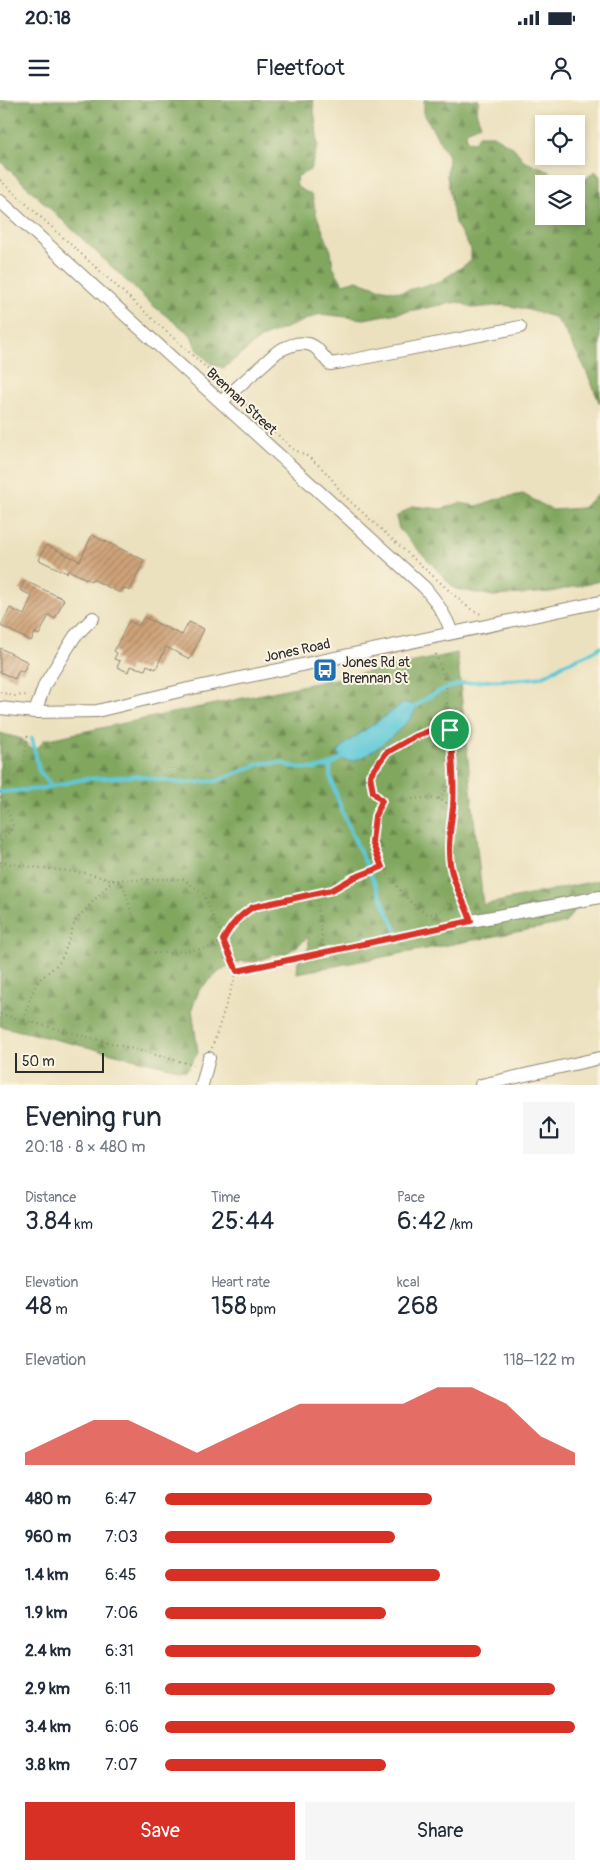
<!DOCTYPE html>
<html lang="en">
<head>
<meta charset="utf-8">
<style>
	body { margin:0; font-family:Pangolin,sans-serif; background:#f6f6f7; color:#1f2937; height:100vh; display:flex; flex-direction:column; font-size:19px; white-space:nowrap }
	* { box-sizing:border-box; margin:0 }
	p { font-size:16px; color:#747a83 }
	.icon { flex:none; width:28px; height:28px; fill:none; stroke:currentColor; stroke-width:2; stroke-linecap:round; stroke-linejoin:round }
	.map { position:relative; height:985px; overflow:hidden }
	.panel { display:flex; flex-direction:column; background:#fff; flex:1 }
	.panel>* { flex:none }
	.controls { position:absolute; left:535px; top:15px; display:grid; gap:10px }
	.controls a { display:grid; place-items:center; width:50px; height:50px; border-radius:0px; background:#fff; box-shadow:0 2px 8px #0003; font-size:25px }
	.scale { position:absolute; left:15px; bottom:12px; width:89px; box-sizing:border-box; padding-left:5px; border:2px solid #2b2b2b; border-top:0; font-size:14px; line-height:18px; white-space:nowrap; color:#2b2b2b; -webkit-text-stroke:4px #fcf5e5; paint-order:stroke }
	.pin { position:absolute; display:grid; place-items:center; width:42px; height:42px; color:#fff; margin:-21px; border:2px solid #fff; border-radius:50%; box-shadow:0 1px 5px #0007 }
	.round { display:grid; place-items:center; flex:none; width:52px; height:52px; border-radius:0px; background:#f6f6f7 }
	.overview { display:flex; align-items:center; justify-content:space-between; height:85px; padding:0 25px }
	h1 { font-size:28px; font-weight:600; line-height:38px }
	.stats { display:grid; grid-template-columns:repeat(3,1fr); gap:8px; height:85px; padding:5px 25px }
	.stats div { display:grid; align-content:center }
	.stats b { font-size:25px; font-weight:600 }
	.stats small { font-size:14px; font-weight:400 }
	.stats p { font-size:14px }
	.chart { height:140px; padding:10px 25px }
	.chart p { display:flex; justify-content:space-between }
	.chart svg { width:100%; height:90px; margin-top:5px; fill:#d93025; opacity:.7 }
	.action { display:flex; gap:10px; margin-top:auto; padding:10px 25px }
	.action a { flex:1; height:58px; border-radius:0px; background:#d93025; color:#fff; font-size:20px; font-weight:600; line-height:58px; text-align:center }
	.action a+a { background:#f6f6f7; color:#1f2937 }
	ul { padding:0 25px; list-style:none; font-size:16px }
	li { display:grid; grid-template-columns:80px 60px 1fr; align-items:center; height:38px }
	li i { height:12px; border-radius:6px; background:#d93025 }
	.status { display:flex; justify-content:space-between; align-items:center; height:35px; padding:0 25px; background:#fff; direction:ltr }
	.status svg { height:14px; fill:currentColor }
	header { display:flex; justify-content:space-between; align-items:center; height:65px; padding:0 25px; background:#fff; font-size:22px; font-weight:600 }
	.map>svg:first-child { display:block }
	.forest { fill:url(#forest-firs); stroke:#566944; fill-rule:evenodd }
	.water { fill:#5ec9d7; stroke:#447a81 }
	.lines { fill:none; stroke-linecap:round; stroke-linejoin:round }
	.stream { stroke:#5ec9d7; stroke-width:4 }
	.building { fill:url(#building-hatch) }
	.minor-casing { stroke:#8c8674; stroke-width:14 }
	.path { stroke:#8c8674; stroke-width:2; stroke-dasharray:1 4; stroke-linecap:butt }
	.minor { stroke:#fff; stroke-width:12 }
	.route-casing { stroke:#fff; stroke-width:10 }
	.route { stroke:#d93025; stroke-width:6 }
	.labels { text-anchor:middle; stroke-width:4; stroke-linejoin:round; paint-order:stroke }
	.street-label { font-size:14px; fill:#2b2b2b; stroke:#fcf5e5 }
	.poi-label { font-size:14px; fill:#2b2b2b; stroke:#fcf5e5; text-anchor:start }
</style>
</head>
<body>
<div class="status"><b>20:18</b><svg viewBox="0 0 49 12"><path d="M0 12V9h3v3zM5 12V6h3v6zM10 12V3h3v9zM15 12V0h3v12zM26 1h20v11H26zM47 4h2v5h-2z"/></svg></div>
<header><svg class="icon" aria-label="menu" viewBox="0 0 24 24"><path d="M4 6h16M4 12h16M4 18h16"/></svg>Fleetfoot<svg class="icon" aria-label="person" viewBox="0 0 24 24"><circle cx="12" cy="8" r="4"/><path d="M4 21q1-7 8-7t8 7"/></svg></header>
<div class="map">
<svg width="600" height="985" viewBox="0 0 600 985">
	<defs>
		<pattern id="forest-firs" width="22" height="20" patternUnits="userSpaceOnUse" patternTransform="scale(1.25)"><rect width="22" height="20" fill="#81a75e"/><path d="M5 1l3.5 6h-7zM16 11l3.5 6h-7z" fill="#6a884e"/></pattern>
		<pattern id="building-hatch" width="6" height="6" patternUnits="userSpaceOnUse" patternTransform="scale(1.25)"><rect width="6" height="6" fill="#cfa379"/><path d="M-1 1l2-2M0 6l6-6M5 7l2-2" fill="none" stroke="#a88563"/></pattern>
	</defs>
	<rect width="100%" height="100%" fill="#fcf5e5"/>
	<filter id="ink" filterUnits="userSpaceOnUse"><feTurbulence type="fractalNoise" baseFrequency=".02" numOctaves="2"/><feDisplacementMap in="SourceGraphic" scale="10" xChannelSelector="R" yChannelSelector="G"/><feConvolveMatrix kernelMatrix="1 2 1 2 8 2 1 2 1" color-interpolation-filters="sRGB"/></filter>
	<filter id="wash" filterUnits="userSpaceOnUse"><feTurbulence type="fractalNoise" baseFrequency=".0096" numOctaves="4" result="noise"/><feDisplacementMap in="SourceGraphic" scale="20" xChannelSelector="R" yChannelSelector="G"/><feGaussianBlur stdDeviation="1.12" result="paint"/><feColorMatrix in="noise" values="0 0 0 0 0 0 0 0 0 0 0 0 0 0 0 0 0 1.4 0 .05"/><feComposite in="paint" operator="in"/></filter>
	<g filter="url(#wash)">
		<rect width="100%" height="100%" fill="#ece1be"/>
		<g class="forest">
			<path d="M0,0H313L318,45L310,70L296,77L297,87L312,95L316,114L331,151L333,167L343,184L357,180L378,188L400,192L439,182L471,161V149L455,123L447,76L448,56L424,14V0H479L476,12L481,25L466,31L467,41L475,42L479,35H493L514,48L525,62L543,68L565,82L587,78L595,71L600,76V304L584,266L563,228L554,217L521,208L504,205L474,208L458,202L364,219L320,214L261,238L224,268L211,264L196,248L191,235L151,204L0,61ZM544,84H576V116H544Z"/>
			<path d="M600,393V481L551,492L493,496L455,489L399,429L396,417L413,406L441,409L460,403L477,406L500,398L523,394L552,410L582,408Z"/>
			<path d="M457,553L483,805L600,780V798L574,811L565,823L297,873L298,861L309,847L308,837L296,847L287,853L273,855L256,862L241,861L220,871L199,890L192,909L198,953L186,971L0,926V633L22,639L30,648H38L44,640Z"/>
		</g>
		<path class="water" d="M404,603L413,604L415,612C406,626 366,662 349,661C346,661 344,659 341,659L338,652L345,644Z"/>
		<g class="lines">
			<g class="stream">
				<path d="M411,610C454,573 484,584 534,578C546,577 552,571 562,565C574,559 588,556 600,547"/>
				<path d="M32,638L39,671L51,685"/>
				<path d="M330,665V676L343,714L396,830"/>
				<path d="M0,692L39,689L84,679L137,676L181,683L217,681L262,663H281L300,668L314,669L330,665L343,657"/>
			</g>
		</g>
		<g id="blocks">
			<g class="building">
				<path d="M92,435L144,460L130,491L123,488L120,493L92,479L91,481L68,470L67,473L39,460L46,445L80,461Z"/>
				<path d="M25,481L64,499L55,519L49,515L39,535L35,533L31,541L1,526L10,508L24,515L32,496L20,490Z"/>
				<path d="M144,517L182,535L189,522L204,529L190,559L166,547L156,569L147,565L145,570L130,566L128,572L117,567L120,561L114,559L117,553L114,551L129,521L139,526Z"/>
				<path d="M0,548L28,562L23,572L19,570L15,579L0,572Z"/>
			</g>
		</g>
	</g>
	<g filter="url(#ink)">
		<use href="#blocks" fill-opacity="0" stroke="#8c8674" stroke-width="1"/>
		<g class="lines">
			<g class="minor-casing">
				<g id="minor">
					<path d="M0,101L425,488C437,502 446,516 452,533"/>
					<path d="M221,302L277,252C289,245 305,239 316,248C321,253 325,259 330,264L343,262L520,227"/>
					<path d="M0,608L35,612L97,611L188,589L600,502"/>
					<path d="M35,612L45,584L75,536L93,518"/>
					<path d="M471,821L600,797"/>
					<path d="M202,985L209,958"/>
					<path d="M481,985L600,958"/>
				</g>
			</g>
			<g class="path">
				<path d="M0,80L224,284"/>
				<path d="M242,301L294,350C312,355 333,378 342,394L464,504L472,510L481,514"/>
				<path d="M436,554L446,584L453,681V706L450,731V763L457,791C451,799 443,813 432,814C414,816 374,759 372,742C370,730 377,712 382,701L373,693L370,675L386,653L414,637L432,629L450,630"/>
				<path d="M0,592L13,596L29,595"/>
				<path d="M0,679L3,676L15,677L23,669L28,632"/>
				<path d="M0,692C2,705 11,714 13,727L0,743"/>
				<path d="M439,699L453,681"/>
				<path d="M382,701L424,698L439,699L452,706"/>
				<path d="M0,762L32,767L86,773L119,782L124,787L132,814"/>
				<path d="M457,791L467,809"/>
				<path d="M142,849L144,847L150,853H168L208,848L217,844L223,840L234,821L253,807L316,794"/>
				<path d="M324,851L316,794L332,790L353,778L382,767"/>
				<path d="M0,914L194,965"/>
				<path d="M23,920L32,893L38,881L59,863L64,854L75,821L113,780L183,779L203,793L237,871"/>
				<path d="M212,948L237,871L459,824"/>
			</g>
			<use href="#minor" class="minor"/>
		</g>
	</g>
	<g class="lines" filter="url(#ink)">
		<g class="route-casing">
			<path id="route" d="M432,630H450C452,655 455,681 453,707C451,725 447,745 450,764C453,785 465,802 471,821L237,871L223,840C231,825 239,816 253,807L332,790L353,778L382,767L372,742L375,716L382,701L373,692L370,675L386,653L414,637Z"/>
		</g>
		<use href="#route" class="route"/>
	</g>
	<defs>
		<g id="bus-square" transform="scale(1.25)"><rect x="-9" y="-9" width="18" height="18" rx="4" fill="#1f6fb2" stroke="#fcf5e5"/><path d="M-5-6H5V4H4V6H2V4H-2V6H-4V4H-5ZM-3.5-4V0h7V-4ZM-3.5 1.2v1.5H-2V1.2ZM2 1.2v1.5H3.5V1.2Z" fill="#fff"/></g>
	</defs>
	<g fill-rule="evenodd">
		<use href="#bus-square" x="325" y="570"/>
	</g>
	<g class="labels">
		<g class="street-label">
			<text transform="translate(242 301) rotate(43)" y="5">Brennan Street</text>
			<text transform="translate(297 550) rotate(-12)" y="5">Jones Road</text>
		</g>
		<g class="poi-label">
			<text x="342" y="567">Jones Rd at<tspan x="342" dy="16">Brennan St</tspan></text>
		</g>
	</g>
</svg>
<div class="controls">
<a><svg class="icon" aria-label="locate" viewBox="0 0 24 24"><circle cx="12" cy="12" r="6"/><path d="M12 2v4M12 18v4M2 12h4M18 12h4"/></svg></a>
<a><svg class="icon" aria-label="layers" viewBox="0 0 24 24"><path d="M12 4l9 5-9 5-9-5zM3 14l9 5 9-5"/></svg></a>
</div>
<div class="scale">50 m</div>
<div class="pin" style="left:450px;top:630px;background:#1e9e55"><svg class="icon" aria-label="arrive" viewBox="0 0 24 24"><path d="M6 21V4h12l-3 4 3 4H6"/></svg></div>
</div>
<section class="panel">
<div class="overview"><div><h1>Evening run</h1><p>20:18 · 8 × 480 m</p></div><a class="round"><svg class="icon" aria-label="share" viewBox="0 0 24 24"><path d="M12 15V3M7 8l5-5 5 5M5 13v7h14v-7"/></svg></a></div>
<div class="stats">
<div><p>Distance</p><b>3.84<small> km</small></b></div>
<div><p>Time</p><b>25:44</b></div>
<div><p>Pace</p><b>6:42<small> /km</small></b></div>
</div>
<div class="stats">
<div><p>Elevation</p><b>48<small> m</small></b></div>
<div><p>Heart rate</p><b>158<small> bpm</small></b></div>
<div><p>kcal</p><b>268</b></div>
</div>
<div class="chart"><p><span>Elevation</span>118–122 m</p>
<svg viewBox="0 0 160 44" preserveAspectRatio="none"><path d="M0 44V38L10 30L20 22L30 22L40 30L50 38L60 30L70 22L80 14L90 14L100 14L110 14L120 6L130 6L140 14L150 30L160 38V44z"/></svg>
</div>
<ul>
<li><b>480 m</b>6:47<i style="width:65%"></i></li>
<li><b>960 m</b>7:03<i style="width:56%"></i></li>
<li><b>1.4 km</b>6:45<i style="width:67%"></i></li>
<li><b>1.9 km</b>7:06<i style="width:54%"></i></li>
<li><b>2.4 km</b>6:31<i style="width:77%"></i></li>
<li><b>2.9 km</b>6:11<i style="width:95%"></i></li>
<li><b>3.4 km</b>6:06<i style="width:100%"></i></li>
<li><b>3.8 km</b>7:07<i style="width:54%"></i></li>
</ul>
<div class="action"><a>Save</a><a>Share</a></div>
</section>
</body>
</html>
